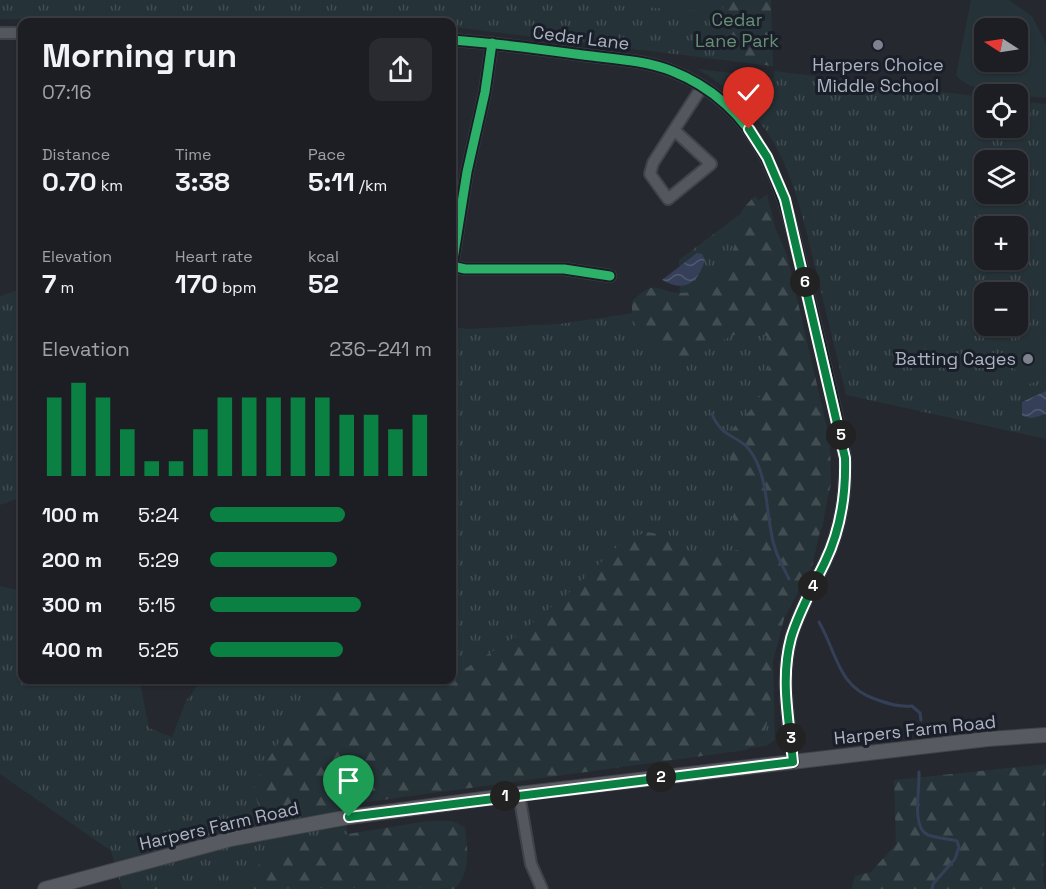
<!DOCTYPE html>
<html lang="en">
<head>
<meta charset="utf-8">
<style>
	body { margin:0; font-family:"Space Grotesk",sans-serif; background:#292b30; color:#f1f3f6; height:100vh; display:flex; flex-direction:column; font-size:22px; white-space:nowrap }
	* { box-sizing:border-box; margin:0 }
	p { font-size:20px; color:#a0a2a6 }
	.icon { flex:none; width:33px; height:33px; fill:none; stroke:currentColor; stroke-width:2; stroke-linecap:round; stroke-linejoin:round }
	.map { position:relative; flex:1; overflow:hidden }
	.drawer { position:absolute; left:18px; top:18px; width:438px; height:666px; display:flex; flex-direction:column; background:#1c1e23; border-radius:12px; box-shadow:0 2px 4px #0004,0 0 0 2px #3a3c41 }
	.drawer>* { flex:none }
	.needle { width:39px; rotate:282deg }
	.tools { position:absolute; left:974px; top:18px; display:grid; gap:12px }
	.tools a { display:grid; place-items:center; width:54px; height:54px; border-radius:12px; background:#1c1e23; box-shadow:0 2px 4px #0004,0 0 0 2px #3a3c41; font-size:30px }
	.pin { position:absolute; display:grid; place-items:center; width:51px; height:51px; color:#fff; margin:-62px -26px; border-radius:50% 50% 50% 0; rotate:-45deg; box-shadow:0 0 6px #0007 }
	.pin .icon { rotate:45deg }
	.km { position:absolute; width:30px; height:30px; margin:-15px; border-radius:50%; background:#222; color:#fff; font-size:16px; line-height:30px; text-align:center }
	.round { display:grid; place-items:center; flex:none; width:63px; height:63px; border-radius:12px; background:#292b30 }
	.headline { display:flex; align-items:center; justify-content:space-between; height:102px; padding:0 24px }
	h1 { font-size:33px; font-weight:600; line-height:45px }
	.figures { display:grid; grid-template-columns:repeat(3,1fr); gap:9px; height:102px; padding:6px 24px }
	.figures div { display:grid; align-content:center }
	.figures b { font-size:26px; font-weight:600 }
	.figures small { font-size:16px; font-weight:400 }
	.figures p { font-size:16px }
	.chart { height:168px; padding:12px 24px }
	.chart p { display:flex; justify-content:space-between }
	.chart svg { width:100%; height:108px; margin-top:6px; stroke:#0b8043; stroke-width:6 }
	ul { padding:0 24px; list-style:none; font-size:20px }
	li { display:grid; grid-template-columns:96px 72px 1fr; align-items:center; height:45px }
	li i { height:15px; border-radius:8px; background:#0b8043 }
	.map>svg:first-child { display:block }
	.grass { fill:url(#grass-tufts); fill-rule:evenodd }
	.forest { fill:url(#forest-firs) }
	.pitch { fill:#253237; fill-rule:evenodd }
	.water { fill:url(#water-waves) }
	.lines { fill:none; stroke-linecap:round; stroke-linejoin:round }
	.stream { stroke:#354058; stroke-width:3 }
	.minor-casing { stroke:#414348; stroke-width:14 }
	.secondary-casing { stroke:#414348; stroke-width:16 }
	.minor { stroke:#54575e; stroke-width:10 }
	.secondary { stroke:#585a62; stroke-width:14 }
	.cycleway-casing { stroke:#191e29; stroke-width:13 }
	.cycleway { stroke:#2db169; stroke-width:9 }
	.route-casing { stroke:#fff; stroke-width:12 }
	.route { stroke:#0b8043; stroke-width:8 }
	.poi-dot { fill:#7d828e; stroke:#191e29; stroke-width:2 }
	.labels { text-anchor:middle; stroke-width:6; stroke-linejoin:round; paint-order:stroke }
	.park-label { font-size:18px; fill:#678f76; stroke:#191e29 }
	.street-label { font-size:18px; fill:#adb3c1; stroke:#191e29 }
	.poi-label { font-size:18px; fill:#adb3c1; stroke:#191e29 }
</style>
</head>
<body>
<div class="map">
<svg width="1046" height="889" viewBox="0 0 1046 889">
	<defs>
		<pattern id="grass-tufts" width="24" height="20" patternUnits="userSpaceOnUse" patternTransform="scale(1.5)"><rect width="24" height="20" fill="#253237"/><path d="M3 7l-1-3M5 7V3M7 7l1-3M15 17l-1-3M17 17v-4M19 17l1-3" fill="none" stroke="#424d52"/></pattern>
		<pattern id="forest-firs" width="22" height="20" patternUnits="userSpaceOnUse" patternTransform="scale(1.5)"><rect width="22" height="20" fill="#253237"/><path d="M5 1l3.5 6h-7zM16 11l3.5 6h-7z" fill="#424d52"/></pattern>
		<pattern id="water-waves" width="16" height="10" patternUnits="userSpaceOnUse" patternTransform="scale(1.5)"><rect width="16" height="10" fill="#354058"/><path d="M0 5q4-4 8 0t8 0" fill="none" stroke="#50596e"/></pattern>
	</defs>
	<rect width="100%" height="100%" fill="#25282f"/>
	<g class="grass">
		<path d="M0,0H768L773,66L452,27V22L0,19Z"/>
		<path d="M697,69L774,78V71L984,97V128H1017V101L1046,104V439L846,395C836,352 825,309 815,266C793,178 781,119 697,69ZM984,160H1017V194H984ZM984,226H1017V260H984ZM984,292H1017V326H984Z"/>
		<path d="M767,194L825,432L829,488L823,525L783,616L773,658L775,740L766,746L416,789L342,801L349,839L444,889H122L111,851L0,774V586L22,591V680H136L140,683L149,728L172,737L186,701L202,680H452V327L467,329L559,324L680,306L679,260Z"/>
		<path d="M22,289V497L0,505V296Z"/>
	</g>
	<g class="forest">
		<path d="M723,0H771L773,66L725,60Z"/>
		<path d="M755,196L768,211L787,255L830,441L831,484L812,566L784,619L772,665L770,715L761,741L746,750L265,816C260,808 253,797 255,786C257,773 292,721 303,713C318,702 333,693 346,680H408L424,689L452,680V677L515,637L572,590L620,544L646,532L666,535L678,555C702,549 717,556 741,549L733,517L741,479L724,445C732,427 736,425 749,412C768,391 772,363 768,337C737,322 716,347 690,361L666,358L653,346L632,320V301C657,278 654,291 680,293C689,293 700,290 709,288C718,275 729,262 734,247C743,221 731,218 755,196Z"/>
		<path d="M1046,764L1043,881L1046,889H851L855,876L871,872L896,844L894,780Z"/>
		<path d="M428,821H453L465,827C468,846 471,876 454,889L411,887L247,889L249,876L263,860L286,844Z"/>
		<path d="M150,882L168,889H128Z"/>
	</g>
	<g class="pitch">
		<path d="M544,0H701L700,11Z"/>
		<path d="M971,0H1009L1032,16L1046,43V98C1022,96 971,95 956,75ZM984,28H1017V62H984Z"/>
		<path d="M1046,332V373L1035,382L1019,387L1017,372L1010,362L1011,345L1025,335L1036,336Z"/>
	</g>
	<g class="water">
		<path d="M697,253L702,254L705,260C698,283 685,293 662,280Z"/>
		<path d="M1046,391V414L1032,418L1022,416V402Z"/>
	</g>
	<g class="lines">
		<g class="stream">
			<path d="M712,414C722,440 742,435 753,455C767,478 766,506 771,531C773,549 781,563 789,579"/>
			<path d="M819,622C837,653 838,687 875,699C889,704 898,707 912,706L920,713L921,720"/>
			<path d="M919,772C920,789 911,828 928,835C938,838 948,839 957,841L959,847L955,859L933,884L932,889"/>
		</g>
		<g class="minor-casing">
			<g id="minor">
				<path d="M0,33H22"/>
				<path d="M452,40C496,43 539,49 583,55C613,59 644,60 672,71C775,112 788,213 811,307C823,357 836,408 845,458C846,495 841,529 825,562C813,587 799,611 791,638C780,679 789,720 793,762"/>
				<path d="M492,43L485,92L467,172L452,266L465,269H564L610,276"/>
				<path d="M674,130L653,163L650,174L668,199L711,164L674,130L702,87"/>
				<path d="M519,794L531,864L542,889"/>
			</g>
		</g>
		<g class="secondary-casing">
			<path id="secondary" d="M45,889L231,839L349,817L519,794L988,739L1046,735"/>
		</g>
		<use href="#minor" class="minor"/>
		<use href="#secondary" class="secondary"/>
		<g class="cycleway-casing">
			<g id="cycleway">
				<path d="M452,40C496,43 539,49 583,55C613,59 644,60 672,71C775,112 788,213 811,307C823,357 836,408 845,458C846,495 841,529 825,562C813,587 799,611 791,638C780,679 789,720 793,762"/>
				<path d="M492,43L485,92L467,172L452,266L465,269H564L610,276"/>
			</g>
		</g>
		<use href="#cycleway" class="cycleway"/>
	</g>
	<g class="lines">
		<g class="route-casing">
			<path id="route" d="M349,817L793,762C789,720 780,679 791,638C799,611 813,587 825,562C841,529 846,495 845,458L785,199L767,157L749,129"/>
		</g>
		<use href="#route" class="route"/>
	</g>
	<g class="poi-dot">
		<circle cx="878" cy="45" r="6"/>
		<circle cx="1028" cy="359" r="6"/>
	</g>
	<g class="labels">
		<g class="park-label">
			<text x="737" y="26">Cedar<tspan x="737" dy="21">Lane Park</tspan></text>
		</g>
		<g class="street-label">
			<text transform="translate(581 38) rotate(7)" y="6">Cedar Lane</text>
			<text transform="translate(915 730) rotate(-6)" y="6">Harpers Farm Road</text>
			<text transform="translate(219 826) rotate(-13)" y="6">Harpers Farm Road</text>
		</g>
		<g class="poi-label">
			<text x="878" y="71">Harpers Choice<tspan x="878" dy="21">Middle School</tspan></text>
			<text x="1016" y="365" text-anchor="end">Batting Cages</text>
		</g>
	</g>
</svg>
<div class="tools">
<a><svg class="needle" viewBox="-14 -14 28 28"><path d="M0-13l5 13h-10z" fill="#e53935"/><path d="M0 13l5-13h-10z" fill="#a0a2a6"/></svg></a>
<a><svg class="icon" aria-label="locate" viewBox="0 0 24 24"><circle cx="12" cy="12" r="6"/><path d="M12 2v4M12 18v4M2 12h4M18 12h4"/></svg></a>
<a><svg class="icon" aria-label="layers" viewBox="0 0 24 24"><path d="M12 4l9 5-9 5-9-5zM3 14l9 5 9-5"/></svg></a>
<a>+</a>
<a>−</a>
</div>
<div class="pin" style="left:349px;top:817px;background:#1e9e55"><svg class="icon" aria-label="arrive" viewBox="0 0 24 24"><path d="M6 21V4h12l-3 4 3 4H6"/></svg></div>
<div class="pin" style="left:749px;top:129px;background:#d93025"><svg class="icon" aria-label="check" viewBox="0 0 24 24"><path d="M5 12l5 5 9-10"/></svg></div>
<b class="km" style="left:505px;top:796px">1</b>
<b class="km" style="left:661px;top:777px">2</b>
<b class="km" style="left:791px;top:738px">3</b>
<b class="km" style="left:813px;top:586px">4</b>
<b class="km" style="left:841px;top:435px">5</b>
<b class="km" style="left:805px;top:282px">6</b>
<section class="drawer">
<div class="headline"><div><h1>Morning run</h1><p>07:16</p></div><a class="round"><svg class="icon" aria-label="share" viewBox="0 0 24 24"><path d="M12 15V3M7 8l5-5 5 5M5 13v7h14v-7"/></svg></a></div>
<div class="figures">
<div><p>Distance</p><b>0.70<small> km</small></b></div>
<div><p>Time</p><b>3:38</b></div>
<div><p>Pace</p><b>5:11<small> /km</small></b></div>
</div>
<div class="figures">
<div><p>Elevation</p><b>7<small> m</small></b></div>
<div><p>Heart rate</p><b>170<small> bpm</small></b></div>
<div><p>kcal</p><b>52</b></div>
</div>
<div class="chart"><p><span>Elevation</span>236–241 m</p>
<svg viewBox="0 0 160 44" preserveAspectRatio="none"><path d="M5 44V12M15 44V6M25 44V12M35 44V25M45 44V38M55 44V38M65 44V25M75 44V12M85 44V12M95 44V12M105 44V12M115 44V12M125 44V19M135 44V19M145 44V25M155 44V19"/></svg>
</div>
<ul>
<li><b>100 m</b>5:24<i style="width:61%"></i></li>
<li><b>200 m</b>5:29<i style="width:57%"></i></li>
<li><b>300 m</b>5:15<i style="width:68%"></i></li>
<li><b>400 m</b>5:25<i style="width:60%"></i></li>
</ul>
</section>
</div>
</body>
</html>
